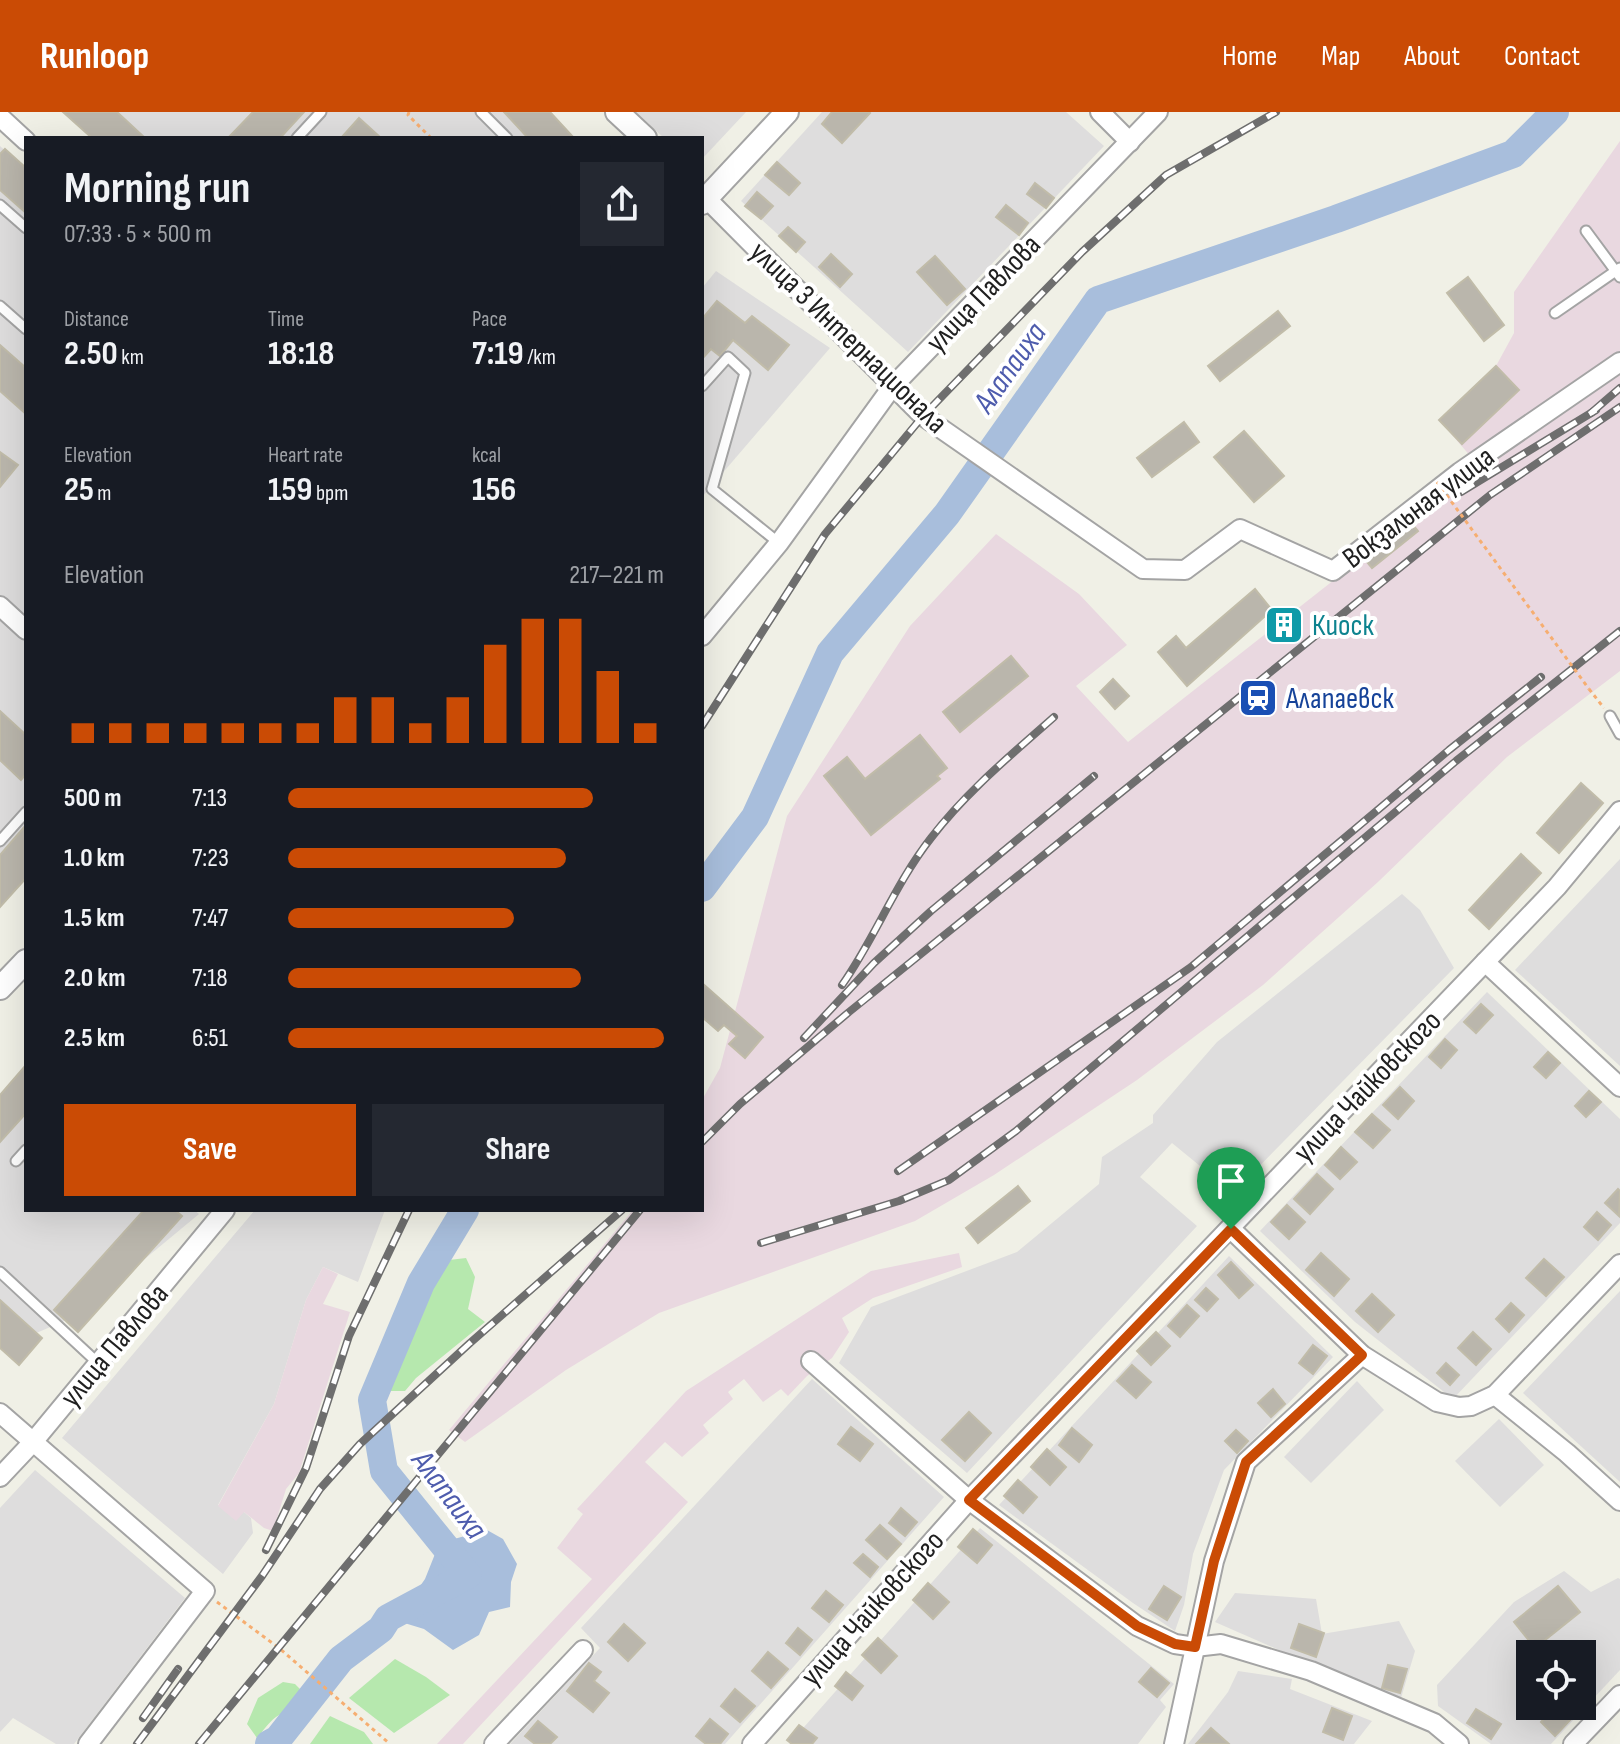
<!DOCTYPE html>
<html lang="en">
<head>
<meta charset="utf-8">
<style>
	body { margin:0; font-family:"Sofia Sans Condensed",sans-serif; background:#242831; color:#f1f3f6; height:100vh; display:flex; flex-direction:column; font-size:30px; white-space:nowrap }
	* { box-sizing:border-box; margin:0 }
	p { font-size:26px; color:#9ea1a6 }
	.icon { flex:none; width:44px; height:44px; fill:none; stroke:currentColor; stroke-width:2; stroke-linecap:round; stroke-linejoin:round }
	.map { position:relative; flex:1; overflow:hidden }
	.details { position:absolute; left:24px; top:24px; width:680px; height:1076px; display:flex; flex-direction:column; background:#171b24; border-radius:0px; box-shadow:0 8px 32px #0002 }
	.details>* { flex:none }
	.tools { position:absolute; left:1516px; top:1528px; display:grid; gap:16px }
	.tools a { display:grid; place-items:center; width:80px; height:80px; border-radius:0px; background:#171b24; box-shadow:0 8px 32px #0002; font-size:40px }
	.pin { position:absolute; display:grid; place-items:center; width:68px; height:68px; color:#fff; margin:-82px -34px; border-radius:50% 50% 50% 0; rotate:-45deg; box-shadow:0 0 8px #0007 }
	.pin .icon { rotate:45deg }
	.round { display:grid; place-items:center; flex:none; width:84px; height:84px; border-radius:0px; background:#242831 }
	.summary { display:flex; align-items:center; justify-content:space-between; height:136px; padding:0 40px }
	h1 { font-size:44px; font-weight:700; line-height:60px }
	.stats { display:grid; grid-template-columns:repeat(3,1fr); gap:12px; height:136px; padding:8px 40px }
	.stats div { display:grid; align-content:center }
	.stats b { font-size:34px; font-weight:700 }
	.stats small { font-size:22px; font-weight:400 }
	.stats p { font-size:22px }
	.chart { height:224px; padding:16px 40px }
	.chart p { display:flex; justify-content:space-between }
	.chart svg { width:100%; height:144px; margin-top:8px; stroke:#ca4b05; stroke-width:6 }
	.action { display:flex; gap:16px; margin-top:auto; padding:16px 40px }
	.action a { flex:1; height:92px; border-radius:0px; background:#ca4b05; color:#fff; font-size:32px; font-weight:700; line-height:92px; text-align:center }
	.action a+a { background:#242831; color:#f1f3f6 }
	ul { padding:0 40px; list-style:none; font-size:26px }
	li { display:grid; grid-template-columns:128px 96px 1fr; align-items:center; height:60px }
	li i { height:20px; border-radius:10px; background:#ca4b05 }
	header { display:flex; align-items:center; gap:48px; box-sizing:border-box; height:112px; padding:0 40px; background:#ca4b05; color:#fff }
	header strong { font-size:38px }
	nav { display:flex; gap:44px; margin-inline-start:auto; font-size:28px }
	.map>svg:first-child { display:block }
	.residential { fill:#dedddd; fill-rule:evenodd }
	.industrial { fill:#e9d8e0 }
	.grass { fill:#b6e8ae }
	.water { fill:#a8bedc }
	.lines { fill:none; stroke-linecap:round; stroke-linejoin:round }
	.river { stroke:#a8bedc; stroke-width:28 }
	.building { fill:#bab6ac; stroke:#c1bca9; stroke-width:2 }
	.service-casing { stroke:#a4a4a4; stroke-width:13 }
	.minor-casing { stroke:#a4a4a4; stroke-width:22 }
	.tertiary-casing { stroke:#a4a4a4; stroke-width:26 }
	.path { stroke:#f6ae71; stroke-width:3; stroke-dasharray:4 4; stroke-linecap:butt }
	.service { stroke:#fff; stroke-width:9 }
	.minor { stroke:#fff; stroke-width:18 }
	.tertiary { stroke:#fff; stroke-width:22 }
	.rail-casing { stroke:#6e6e6e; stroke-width:8 }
	.rail { stroke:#fff; stroke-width:5; stroke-dasharray:15; stroke-linecap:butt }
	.path-bridge { stroke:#f6ae71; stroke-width:3; stroke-dasharray:4 4; stroke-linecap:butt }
	.route-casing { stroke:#fff; stroke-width:16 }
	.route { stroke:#ca4b05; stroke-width:10 }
	.labels { text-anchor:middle; stroke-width:8; stroke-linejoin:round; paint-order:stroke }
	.street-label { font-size:30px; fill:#202020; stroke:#fff }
	.culture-label { font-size:30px; fill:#0d838f; stroke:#fff; text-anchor:start }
	.transit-label { font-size:30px; fill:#164399; stroke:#fff; text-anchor:start }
	.water-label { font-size:32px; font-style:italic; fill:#4e5cad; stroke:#fff }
</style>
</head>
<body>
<header>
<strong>Runloop</strong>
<nav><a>Home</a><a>Map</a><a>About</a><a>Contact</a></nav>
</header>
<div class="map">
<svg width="1620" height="1632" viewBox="0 0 1620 1632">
	<rect width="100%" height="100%" fill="#f0f0e6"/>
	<g class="residential">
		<path d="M85,0H525L550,26H116Z"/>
		<path d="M636,0H746L702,47V26H664Z"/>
		<path d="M822,0H1066L1104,34L908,240L741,89Z"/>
		<path d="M0,34L26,58V745L0,775Z"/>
		<path d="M716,159L830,236L702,385V176Z"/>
		<path d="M1620,747V954L1515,858Z"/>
		<path d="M1402,782L1420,798L1454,856L1233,1081L1172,1031L1140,1065L1197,1114L967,1361L839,1251L871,1195L1017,1140L1099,1072L1102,1045L1153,1011V1003L1217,930Z"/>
		<path d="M1487,880L1620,1007V1111L1453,1287L1355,1210L1260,1119Z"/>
		<path d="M26,963V1098H194L199,1102L76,1204L13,1231L0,1220V994Z"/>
		<path d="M255,1098H385L358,1170L323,1155L306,1188L274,1292L218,1393L244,1400L251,1406L253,1421L223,1462L62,1326Z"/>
		<path d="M1229,1144L1333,1245L1224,1358L1193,1442L1184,1493L1175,1519L1133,1491L999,1393Z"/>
		<path d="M1620,1179V1370L1523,1281Z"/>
		<path d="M812,1267L944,1385L725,1632H510L600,1536L581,1516Z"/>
		<path d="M1357,1269L1384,1298L1311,1371L1284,1345Z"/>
		<path d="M1499,1307L1544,1353L1500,1395L1455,1349Z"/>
		<path d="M35,1358L185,1486L74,1632H56L13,1606L0,1620V1396Z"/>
		<path d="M980,1416L1174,1572L1160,1588L1166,1595L1138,1632H789Z"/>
		<path d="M1564,1459L1591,1480L1618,1466L1620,1467V1558L1551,1632H1491L1438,1594L1437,1573L1514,1490ZM1530,1542H1582V1594H1530Z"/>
		<path d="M1235,1481L1316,1487L1322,1522L1399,1509L1415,1539L1401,1586L1353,1573L1336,1563L1215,1510Z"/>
		<path d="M1238,1559L1292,1567L1290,1577L1372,1609L1354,1632H1188L1228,1580Z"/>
	</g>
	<g class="industrial">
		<path d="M1620,29V559L1507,645L1378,770L1263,873L1137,968L994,1063L915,1109L659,1201L566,1258L465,1330L449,1318L633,1098H702V988L720,956L787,704L910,514L996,422L1079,482L1127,533L1076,574L1128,630L1479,354L1439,308L1496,254L1514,221V180Z"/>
		<path d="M959,1141L962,1155L873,1186L842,1206L849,1220L832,1246L807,1264L788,1284L781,1277L763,1290L744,1267L728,1280L733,1287L703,1313L709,1321L682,1345L665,1330L645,1350L688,1390L463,1632H437L592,1467L557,1436L583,1402L577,1397L686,1279L871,1159Z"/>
		<path d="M323,1155L338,1162L323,1192L350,1200L299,1361L286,1377L273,1419L264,1416L244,1400L236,1409L218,1394L274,1292L306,1188Z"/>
	</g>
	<g class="grass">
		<path d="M466,1146L475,1165L468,1197L485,1210L416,1266L405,1279H386L411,1209L449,1148Z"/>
		<path d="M395,1547L426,1565L450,1583L394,1621L349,1586Z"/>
		<path d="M283,1570L295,1572L309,1586C301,1608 289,1595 276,1605C269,1610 263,1619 257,1626L247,1612L258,1586Z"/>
		<path d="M330,1604L364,1620L373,1632H310Z"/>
	</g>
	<path class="water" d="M487,1418L503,1427L517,1452L511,1470L510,1495L489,1500L479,1523L453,1538L424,1517L388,1506L402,1500L425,1467L437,1437L454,1427Z"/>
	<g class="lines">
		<g class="river">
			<path d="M702,776L755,705L830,541L947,402L1098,188L1336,107L1513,42L1555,0"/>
			<path d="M269,1632L278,1627L341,1547L381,1517L388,1506L468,1463L384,1359L372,1288L421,1171L465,1098"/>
		</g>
	</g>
	<g class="building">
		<path d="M63,0H117L145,26H92Z"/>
		<path d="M253,0H304L280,26H228Z"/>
		<path d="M504,0H550L574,26H528Z"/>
		<path d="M832,0H869L870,1L842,31L822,12Z"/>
		<path d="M359,6L381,26H341Z"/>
		<path d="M5,37L26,56V101L0,78V42Z"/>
		<path d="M777,50L800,71L789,83L765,63Z"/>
		<path d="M1035,71L1054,86L1046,96L1027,82Z"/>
		<path d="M757,80L773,94L761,107L745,94Z"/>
		<path d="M1006,93L1028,111L1019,123L996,105Z"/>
		<path d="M788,115L805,130L796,140L779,124Z"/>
		<path d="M831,142L852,162L840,175L819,155Z"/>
		<path d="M935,144L965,177L947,193L917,160Z"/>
		<path d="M1468,165L1504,213L1484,229L1447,181Z"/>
		<path d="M717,189L745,211L752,204L789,233L768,258L733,228L720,244L711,237L702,247V207Z"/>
		<path d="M1278,199L1290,214L1220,269L1208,254Z"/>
		<path d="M0,233L26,256V302L0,279Z"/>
		<path d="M1496,254L1519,278L1462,332L1439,308Z"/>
		<path d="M1184,310L1199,330L1152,365L1137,346Z"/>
		<path d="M1244,319L1284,364L1254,390L1214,345Z"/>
		<path d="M0,340L18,353L0,375Z"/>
		<path d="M1408,407L1418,419L1372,456L1362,444Z"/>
		<path d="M1255,477L1272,498L1187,574L1158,540L1176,524L1186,536Z"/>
		<path d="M1011,544L1028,564L960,620L943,600Z"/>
		<path d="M1113,567L1129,584L1115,597L1100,580Z"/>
		<path d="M0,599L26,623V662L21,668L0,648Z"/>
		<path d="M920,623L947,656L937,664L940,667L871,723L824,664L847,645L865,667Z"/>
		<path d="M1581,671L1603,691L1559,741L1537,721Z"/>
		<path d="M26,713V766L0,795V743Z"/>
		<path d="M1521,742L1541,761L1489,817L1469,798Z"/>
		<path d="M702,871L763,925L745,946L729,932L737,924L724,913L718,919L702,905Z"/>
		<path d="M1481,892L1493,903L1476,921L1464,910Z"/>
		<path d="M1445,927L1457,938L1441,956L1429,945Z"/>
		<path d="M1548,940L1560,951L1546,966L1534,955Z"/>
		<path d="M26,953V1001L0,1030V983Z"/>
		<path d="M1400,975L1414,989L1398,1007L1383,993Z"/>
		<path d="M1589,979L1601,990L1586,1005L1575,994Z"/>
		<path d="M1372,1002L1390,1018L1373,1036L1355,1020Z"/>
		<path d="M1341,1035L1357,1050L1340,1067L1325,1053Z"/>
		<path d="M1317,1062L1333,1077L1310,1102L1294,1087Z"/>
		<path d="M1018,1074L1030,1089L978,1131L966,1116Z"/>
		<path d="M1618,1077L1620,1079L1619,1104L1605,1091Z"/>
		<path d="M1287,1093L1305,1110L1289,1127L1271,1110Z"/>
		<path d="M144,1098H175L182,1104L78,1220L54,1198Z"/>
		<path d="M1597,1100L1611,1113L1598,1128L1584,1115Z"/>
		<path d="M1321,1141L1349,1167L1334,1184L1306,1158Z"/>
		<path d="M1544,1147L1564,1165L1546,1184L1526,1166Z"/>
		<path d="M1231,1150L1253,1173L1239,1186L1218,1163Z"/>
		<path d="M1206,1176L1218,1187L1207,1199L1195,1188Z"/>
		<path d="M1372,1182L1394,1203L1378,1220L1356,1199Z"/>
		<path d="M0,1188L42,1226L19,1253L0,1236Z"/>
		<path d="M1511,1191L1524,1203L1509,1220L1496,1207Z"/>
		<path d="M1187,1193L1199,1204L1180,1225L1168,1214Z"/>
		<path d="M1156,1220L1170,1234L1151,1253L1137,1239Z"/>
		<path d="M1473,1220L1491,1237L1476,1253L1458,1236Z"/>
		<path d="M1313,1233L1327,1244L1313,1262L1299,1251Z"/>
		<path d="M1446,1251L1459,1263L1450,1273L1437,1261Z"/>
		<path d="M1132,1253L1151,1270L1136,1286L1117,1269Z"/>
		<path d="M1273,1277L1285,1292L1271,1305L1258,1291Z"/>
		<path d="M969,1300L991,1321L965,1349L942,1328Z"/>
		<path d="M851,1315L873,1332L860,1349L838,1332Z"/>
		<path d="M1072,1316L1092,1333L1079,1350L1059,1333Z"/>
		<path d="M1236,1318L1248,1329L1237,1341L1225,1329Z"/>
		<path d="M1047,1337L1066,1355L1050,1373L1031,1355Z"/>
		<path d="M1018,1368L1037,1385L1023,1401L1004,1384Z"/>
		<path d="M901,1396L917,1410L905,1424L889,1411Z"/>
		<path d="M880,1413L901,1432L887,1447L866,1428Z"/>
		<path d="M973,1417L992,1433L977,1451L958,1435Z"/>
		<path d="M863,1442L878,1455L870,1465L854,1451Z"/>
		<path d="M928,1471L949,1490L933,1507L913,1488Z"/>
		<path d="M1164,1474L1181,1485L1167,1508L1149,1497Z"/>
		<path d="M1558,1474L1580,1500L1535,1536L1514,1510Z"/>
		<path d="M826,1479L843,1493L829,1510L812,1496Z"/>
		<path d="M624,1512L645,1531L628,1549L608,1530Z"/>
		<path d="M1299,1512L1324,1521L1316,1545L1291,1536Z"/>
		<path d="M798,1516L812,1528L800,1543L786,1531Z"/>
		<path d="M878,1526L897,1544L881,1561L862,1543Z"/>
		<path d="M768,1540L788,1557L771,1576L752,1559Z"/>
		<path d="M589,1551L601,1560L594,1569L609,1581L593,1600L567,1579Z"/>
		<path d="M1388,1553L1407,1557L1400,1581L1382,1576Z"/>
		<path d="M1151,1556L1169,1571L1157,1585L1139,1570Z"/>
		<path d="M846,1560L863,1574L852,1588L835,1574Z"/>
		<path d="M735,1577L755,1594L740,1610L721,1594Z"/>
		<path d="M1556,1594H1560L1572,1606L1555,1624L1541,1610Z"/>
		<path d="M1332,1596L1352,1604L1343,1628L1323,1620Z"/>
		<path d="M1476,1597L1501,1612L1491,1627L1467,1611Z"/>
		<path d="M710,1607L728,1622L720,1632H706L696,1624Z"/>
		<path d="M538,1609L557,1625L550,1632H535L525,1624Z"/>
		<path d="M799,1613L817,1626L812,1632H792L787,1628Z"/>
		<path d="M1211,1616L1229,1632H1196Z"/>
	</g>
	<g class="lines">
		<g class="service-casing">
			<g id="service">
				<path d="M481,0L507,26"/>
				<path d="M297,26L321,0"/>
				<path d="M0,93L26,116"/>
				<path d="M1586,119L1620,165"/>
				<path d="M0,194L26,217"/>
				<path d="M1555,201L1620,156"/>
				<path d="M702,274L728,245L745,261L712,377L779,431"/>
				<path d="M1610,604L1620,622"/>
				<path d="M0,729L26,700"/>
				<path d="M16,1049L26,1038"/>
				<path d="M0,1160L99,1252"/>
			</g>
		</g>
		<g class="minor-casing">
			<g id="minor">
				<path d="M1100,0L1130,30"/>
				<path d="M0,5L26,29"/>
				<path d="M706,86L923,304L1143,457L1185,458L1240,417L1333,459L1460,360L1620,250"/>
				<path d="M0,494L26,518"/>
				<path d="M702,524L779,431L892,275L1158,0"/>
				<path d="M1485,850L1620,975"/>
				<path d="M1231,1117L1362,1243L1437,1290L1459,1295L1471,1294L1495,1283L1620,1152"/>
				<path d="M811,1249L969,1388L1137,1514L1175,1532L1195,1535L1221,1532L1311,1559L1434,1611L1459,1632"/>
				<path d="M1495,1283L1567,1341L1620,1389"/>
				<path d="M0,1301L205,1479L88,1632"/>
				<path d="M0,1365L33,1330L225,1098"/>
				<path d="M494,1632L583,1538"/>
				<path d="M752,1632L969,1388L1557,775L1620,699"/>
				<path d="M1174,1632L1214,1449L1246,1350L1362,1243"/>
				<path d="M1573,1632L1620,1583"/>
			</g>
		</g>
		<g class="tertiary-casing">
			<g id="tertiary">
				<path d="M617,0L645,26"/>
				<path d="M702,91L787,0"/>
				<path d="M0,876L26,849"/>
			</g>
		</g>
		<g class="path">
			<path d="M409,0L408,3L431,26"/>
			<path d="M1589,577L1604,596"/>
			<path d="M217,1490L279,1536L390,1632"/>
		</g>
		<use href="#service" class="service"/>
		<use href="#minor" class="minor"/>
		<use href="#tertiary" class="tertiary"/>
		<g class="rail-casing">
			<g id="rail">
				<path d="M1591,301L1620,276"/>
				<path d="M1461,380L1596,298"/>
				<path d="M702,614L825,422L923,304L1082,140L1166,63L1276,0"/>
				<path d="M842,873C875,826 895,772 931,726C966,680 1011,643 1054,605"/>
				<path d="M804,926L874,851L931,799L1094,664"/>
				<path d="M702,1030L740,992L849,900L1490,383L1620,295"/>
				<path d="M898,1059L1191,855L1449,638L1541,565"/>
				<path d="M761,1131L899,1089L949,1068L1016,1019L1456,649L1620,519"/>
				<path d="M266,1438L306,1356L349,1224L409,1098"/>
				<path d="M143,1606L178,1557"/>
				<path d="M137,1632L262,1464L320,1377L360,1332L470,1231L622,1098"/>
				<path d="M199,1632L640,1098"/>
			</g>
		</g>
		<use href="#rail" class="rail"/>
		<path class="path-bridge" d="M1437,370L1589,577"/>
	</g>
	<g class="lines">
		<g class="route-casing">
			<path id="route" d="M1231,1117L1362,1243L1246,1350L1214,1449L1195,1535L1175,1532L1137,1514L969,1388Z"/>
		</g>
		<use href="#route" class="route"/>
	</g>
	<defs>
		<g id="building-square" transform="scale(2)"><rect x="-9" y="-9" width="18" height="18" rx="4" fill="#0f9aa8" stroke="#fff"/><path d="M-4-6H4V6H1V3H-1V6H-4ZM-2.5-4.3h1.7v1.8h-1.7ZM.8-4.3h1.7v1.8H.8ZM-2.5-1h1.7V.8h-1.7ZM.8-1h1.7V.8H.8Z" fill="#fff"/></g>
		<g id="station-square" transform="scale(2)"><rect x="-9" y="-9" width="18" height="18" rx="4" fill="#1a4fb4" stroke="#fff"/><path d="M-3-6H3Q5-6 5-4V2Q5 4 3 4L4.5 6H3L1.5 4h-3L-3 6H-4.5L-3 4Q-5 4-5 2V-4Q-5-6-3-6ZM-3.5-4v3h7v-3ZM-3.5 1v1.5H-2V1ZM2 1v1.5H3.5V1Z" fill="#fff"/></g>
	</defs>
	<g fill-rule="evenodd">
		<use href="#building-square" x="1284" y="513"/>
		<use href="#station-square" x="1258" y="586"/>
	</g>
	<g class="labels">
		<g class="street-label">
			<text transform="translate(983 181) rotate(-46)" y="10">улица Павлова</text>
			<text transform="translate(849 225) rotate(44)" y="10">улица 3 Интернационала</text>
			<text transform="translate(1418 395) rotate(-37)" y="10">Вокзальная улица</text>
			<text transform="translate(1367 974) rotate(-46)" y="10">улица Чайковского</text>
			<text transform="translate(114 1233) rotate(-50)" y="10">улица Павлова</text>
			<text transform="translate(872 1496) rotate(-48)" y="10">улица Чайковского</text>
		</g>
		<g class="culture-label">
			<text x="1312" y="523">Киоск</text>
		</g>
		<g class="transit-label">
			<text x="1286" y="596">Алапаевск</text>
		</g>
		<g class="water-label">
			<text transform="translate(1009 255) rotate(-55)" y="11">Алапаиха</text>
			<text transform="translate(450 1382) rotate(53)" y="11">Алапаиха</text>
		</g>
	</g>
</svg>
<div class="tools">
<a><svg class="icon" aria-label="locate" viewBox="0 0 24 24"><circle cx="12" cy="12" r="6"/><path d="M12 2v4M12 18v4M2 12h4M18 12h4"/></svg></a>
</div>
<div class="pin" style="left:1231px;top:1117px;background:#1e9e55"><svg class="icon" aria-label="arrive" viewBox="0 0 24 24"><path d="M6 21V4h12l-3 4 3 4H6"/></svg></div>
<section class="details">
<div class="summary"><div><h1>Morning run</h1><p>07:33 · 5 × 500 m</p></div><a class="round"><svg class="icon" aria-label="share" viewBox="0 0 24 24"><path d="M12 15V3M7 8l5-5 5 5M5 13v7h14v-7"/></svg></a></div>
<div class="stats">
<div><p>Distance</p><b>2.50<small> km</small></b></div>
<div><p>Time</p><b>18:18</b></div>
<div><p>Pace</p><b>7:19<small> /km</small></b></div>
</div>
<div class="stats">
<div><p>Elevation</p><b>25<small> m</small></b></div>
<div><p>Heart rate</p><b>159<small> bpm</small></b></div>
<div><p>kcal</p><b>156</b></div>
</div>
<div class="chart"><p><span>Elevation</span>217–221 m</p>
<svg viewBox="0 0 160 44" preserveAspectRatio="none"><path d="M5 44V38M15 44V38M25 44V38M35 44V38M45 44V38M55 44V38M65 44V38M75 44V30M85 44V30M95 44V38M105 44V30M115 44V14M125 44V6M135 44V6M145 44V22M155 44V38"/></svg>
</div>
<ul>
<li><b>500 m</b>7:13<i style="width:81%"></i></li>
<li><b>1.0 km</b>7:23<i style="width:74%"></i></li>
<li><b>1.5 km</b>7:47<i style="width:60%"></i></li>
<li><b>2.0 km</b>7:18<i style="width:78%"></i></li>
<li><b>2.5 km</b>6:51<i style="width:100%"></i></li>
</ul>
<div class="action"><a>Save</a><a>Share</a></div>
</section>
</div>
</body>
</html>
